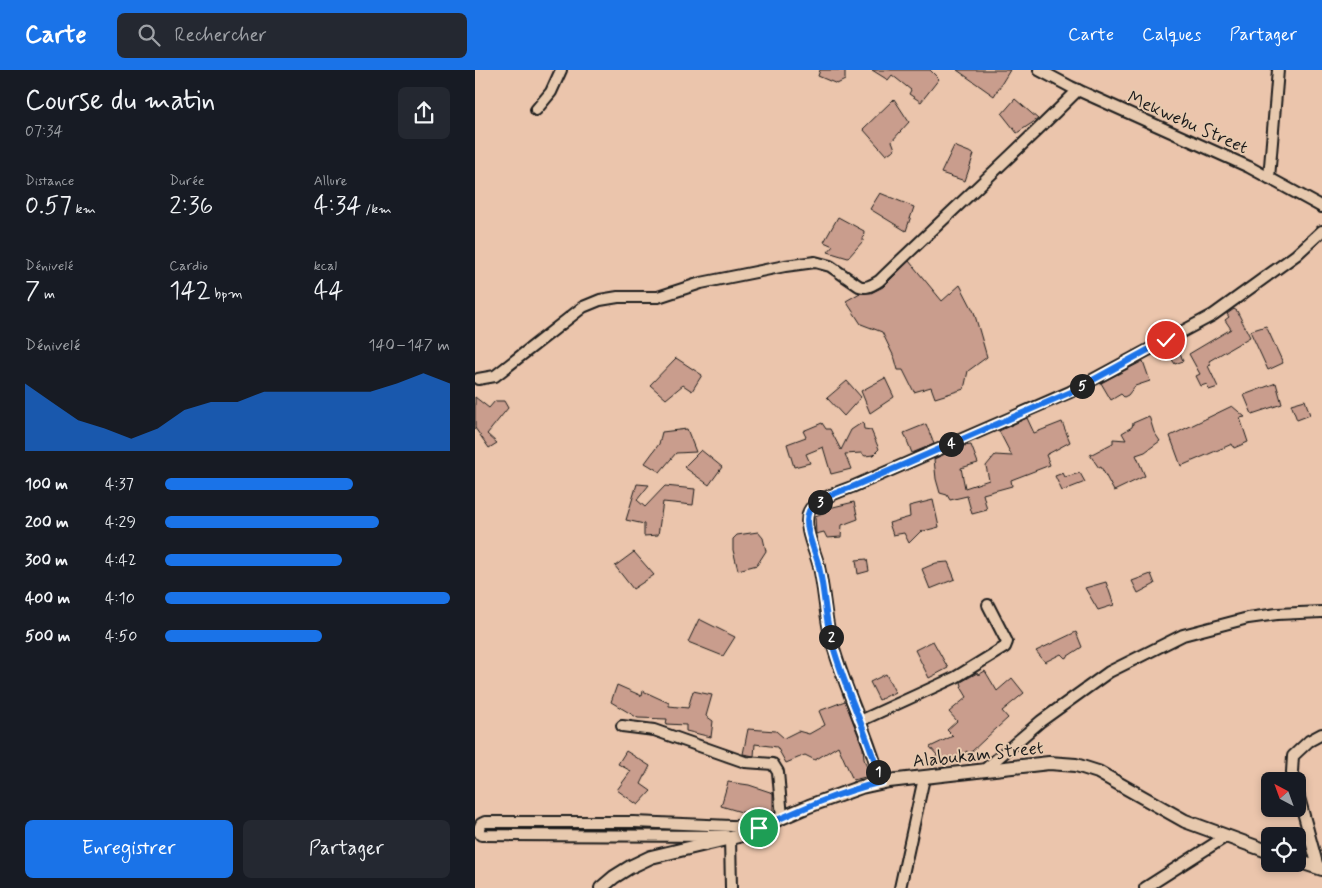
<!DOCTYPE html>
<html lang="fr">
<head>
<meta charset="utf-8">
<style>
	body { margin:0; font-family:Mynerve,sans-serif; background:#242831; color:#f1f3f6; height:100vh; display:flex; flex-direction:column; font-size:19px; white-space:nowrap }
	* { box-sizing:border-box; margin:0 }
	p { font-size:16px; color:#9ea1a6 }
	.icon { flex:none; width:28px; height:28px; fill:none; stroke:currentColor; stroke-width:2; stroke-linecap:round; stroke-linejoin:round }
	.map { position:relative; flex:1; overflow:hidden }
	.drawer { display:flex; flex-direction:column; background:#171b24; width:475px }
	.drawer>* { flex:none }
	.needle { width:32px; rotate:319deg }
	.buttons { position:absolute; left:786px; top:702px; display:grid; gap:10px }
	.buttons a { display:grid; place-items:center; width:45px; height:45px; border-radius:8px; background:#171b24; box-shadow:0 2px 8px #0003; font-size:25px }
	.pin { position:absolute; display:grid; place-items:center; width:42px; height:42px; color:#fff; margin:-21px; border:2px solid #fff; border-radius:50%; box-shadow:0 1px 5px #0007 }
	.km { position:absolute; width:25px; height:25px; margin:-12px; border-radius:50%; background:#222; color:#fff; font-size:14px; line-height:25px; text-align:center }
	.round { display:grid; place-items:center; flex:none; width:52px; height:52px; border-radius:8px; background:#242831 }
	.head { display:flex; align-items:center; justify-content:space-between; height:85px; padding:0 25px }
	h1 { font-size:28px; font-weight:600; line-height:38px }
	.figures { display:grid; grid-template-columns:repeat(3,1fr); gap:8px; height:85px; padding:5px 25px }
	.figures div { display:grid; align-content:center }
	.figures b { font-size:25px; font-weight:600 }
	.figures small { font-size:14px; font-weight:400 }
	.figures p { font-size:14px }
	.chart { height:140px; padding:10px 25px }
	.chart p { display:flex; justify-content:space-between }
	.chart svg { width:100%; height:90px; margin-top:5px; fill:#1a73e8; opacity:.7 }
	.cta { display:flex; gap:10px; margin-top:auto; padding:10px 25px }
	.cta a { flex:1; height:58px; border-radius:8px; background:#1a73e8; color:#fff; font-size:20px; font-weight:600; line-height:58px; text-align:center }
	.cta a+a { background:#242831; color:#f1f3f6 }
	ul { padding:0 25px; list-style:none; font-size:16px }
	li { display:grid; grid-template-columns:80px 60px 1fr; align-items:center; height:38px }
	li i { height:12px; border-radius:6px; background:#1a73e8 }
	header { display:flex; align-items:center; gap:30px; box-sizing:border-box; height:70px; padding:0 25px; background:#1a73e8; color:#fff }
	header strong { font-size:24px }
	nav { display:flex; gap:28px; margin-inline-start:auto; font-size:18px }
	.search { width:350px; height:45px; background:#242831; display:flex; align-items:center; gap:12px; box-sizing:border-box; padding:0 18px; border-radius:8px; color:#9ea1a6; font-size:19px }
	main { display:flex; flex:1; min-height:0 }
	.map>svg:first-child { display:block }
	.building { fill:#c99d8d; stroke:#1c1c1c }
	.lines { fill:none; stroke-linecap:round; stroke-linejoin:round }
	.minor-casing { stroke:#1c1c1c; stroke-width:14 }
	.tertiary-casing { stroke:#1c1c1c; stroke-width:16 }
	.minor { stroke:#e7c9ae; stroke-width:10 }
	.tertiary { stroke:#e7c9ae; stroke-width:12 }
	.route-casing { stroke:#fff; stroke-width:10 }
	.route { stroke:#1a73e8; stroke-width:6 }
	.labels { text-anchor:middle; stroke-width:4; stroke-linejoin:round; paint-order:stroke }
	.street-label { font-size:18px; fill:#1c1c1c; stroke:#e7c9ae }
</style>
</head>
<body>
<header>
<strong>Carte</strong>
<div class="search"><svg class="icon" aria-label="search" viewBox="0 0 24 24"><circle cx="10" cy="10" r="6"/><path d="M15 15l6 6"/></svg>Rechercher</div>
<nav><a>Carte</a><a>Calques</a><a>Partager</a></nav>
</header>
<main>
<section class="drawer">
<div class="head"><div><h1>Course du matin</h1><p>07:34</p></div><a class="round"><svg class="icon" aria-label="share" viewBox="0 0 24 24"><path d="M12 15V3M7 8l5-5 5 5M5 13v7h14v-7"/></svg></a></div>
<div class="figures">
<div><p>Distance</p><b>0.57<small> km</small></b></div>
<div><p>Durée</p><b>2:36</b></div>
<div><p>Allure</p><b>4:34<small> /km</small></b></div>
</div>
<div class="figures">
<div><p>Dénivelé</p><b>7<small> m</small></b></div>
<div><p>Cardio</p><b>142<small> bpm</small></b></div>
<div><p>kcal</p><b>44</b></div>
</div>
<div class="chart"><p><span>Dénivelé</span>140–147 m</p>
<svg viewBox="0 0 160 44" preserveAspectRatio="none"><path d="M0 44V11L10 20L20 29L30 33L40 38L50 33L60 24L70 20L80 20L90 15L100 15L110 15L120 15L130 15L140 11L150 6L160 11V44z"/></svg>
</div>
<ul>
<li><b>100 m</b>4:37<i style="width:66%"></i></li>
<li><b>200 m</b>4:29<i style="width:75%"></i></li>
<li><b>300 m</b>4:42<i style="width:62%"></i></li>
<li><b>400 m</b>4:10<i style="width:100%"></i></li>
<li><b>500 m</b>4:50<i style="width:55%"></i></li>
</ul>
<div class="cta"><a>Enregistrer</a><a>Partager</a></div>
</section>
<div class="map">
<svg width="847" height="818" viewBox="0 0 847 818">
	<rect width="100%" height="100%" fill="#ebc5ac"/>
	<filter id="ink" filterUnits="userSpaceOnUse"><feTurbulence type="fractalNoise" baseFrequency=".02" numOctaves="2"/><feDisplacementMap in="SourceGraphic" scale="10" xChannelSelector="R" yChannelSelector="G"/><feConvolveMatrix kernelMatrix="1 2 1 2 8 2 1 2 1" color-interpolation-filters="sRGB"/></filter>
	<g filter="url(#ink)">
		<g class="building">
			<path d="M345,0H370V10L362,14L343,6Z"/>
			<path d="M397,0H455L464,9L446,32L434,24L436,20L417,5L413,10Z"/>
			<path d="M482,0H535L519,26Z"/>
			<path d="M419,29L434,52L417,71L420,79L411,85L388,59Z"/>
			<path d="M540,29L563,49L542,63L527,44Z"/>
			<path d="M479,76L499,84L490,111L466,103Z"/>
			<path d="M405,123L439,137L431,161L395,139Z"/>
			<path d="M363,147L389,161L388,171L373,188L353,182L358,176L349,172Z"/>
			<path d="M434,191L467,231L485,215L499,242L512,287L493,301L489,319L460,328L456,317L439,322L428,300H423L420,289L407,262L386,254L371,231L385,223H396L408,217Z"/>
			<path d="M759,239L762,241L775,267L734,291L736,295L733,296L743,317L734,320L732,314L726,316L721,306L725,304L714,284L756,259L750,250L754,247L752,244Z"/>
			<path d="M791,256L808,293L793,300L775,261Z"/>
			<path d="M703,277L708,291L700,294L692,282Z"/>
			<path d="M201,288L227,305L217,321L208,315L191,329L175,315Z"/>
			<path d="M668,291L675,311L660,316L653,325L649,327L646,324L636,330L626,313Z"/>
			<path d="M410,308L419,327L395,343L386,321Z"/>
			<path d="M372,311L386,327L369,346L352,328Z"/>
			<path d="M801,313L807,334L777,344L769,325Z"/>
			<path d="M0,327L14,338L20,331H29L33,338L12,364L22,373L14,378L0,358Z"/>
			<path d="M830,330L835,345L822,350L816,334Z"/>
			<path d="M757,336L770,347L765,348L773,372L759,378L757,374L706,396L695,366Z"/>
			<path d="M674,346L679,362L685,371L670,382L661,385L670,406L639,421L626,397L624,398L615,385L638,373V369L651,370L647,363L657,357L658,353Z"/>
			<path d="M552,348L559,363L587,352L595,372L571,385L575,395L536,410L537,416L508,424L512,440L497,444L492,426L475,430L472,425L465,423L461,409L459,389L488,376L496,375L503,393L486,398L490,418L514,410L511,396L520,385L537,386L524,361Z"/>
			<path d="M388,352L389,359L396,360L404,379L398,385L390,386L386,383L370,384L376,399L356,404L348,377L331,384L335,393L319,397L312,374L331,367L328,361L347,353L351,359H355L366,380L376,360Z"/>
			<path d="M451,354L459,374L437,383L429,363Z"/>
			<path d="M212,359L221,382L201,383L185,402L170,393L184,374L187,362Z"/>
			<path d="M226,380L247,397L234,415L209,397Z"/>
			<path d="M588,403L590,407L605,403L610,412L587,421L580,406Z"/>
			<path d="M162,414L174,415L162,430L170,437L190,416L220,419L218,435L188,432L183,465L169,466V454L151,450Z"/>
			<path d="M458,430L464,457L445,462L434,473L429,463L418,465L414,453L435,447L434,436Z"/>
			<path d="M379,432L383,449L367,455L366,467L352,468L349,462L341,464L340,446L351,442L354,438Z"/>
			<path d="M283,462L288,468L291,481L282,495L263,500L258,480V469L262,465Z"/>
			<path d="M159,482L179,505L158,519L140,496Z"/>
			<path d="M392,489L394,501L383,504L381,490Z"/>
			<path d="M473,492L480,509L455,519L447,499L461,493Z"/>
			<path d="M676,504L680,514L663,523L657,511Z"/>
			<path d="M631,512L639,535L623,540L610,518Z"/>
			<path d="M224,549L260,567L248,586L213,572Z"/>
			<path d="M601,562L607,577L590,588L586,584L570,592L561,581Z"/>
			<path d="M458,571L473,598L454,608L440,580Z"/>
			<path d="M510,601L522,621L537,608L549,623L527,641L533,648L511,668L494,684L492,681L469,697L461,687L462,685L455,677L478,666L472,660L482,651L474,642L492,627L486,617L487,616L486,612L502,603L503,605Z"/>
			<path d="M411,604L420,622L404,630L395,612Z"/>
			<path d="M142,615L167,626L168,621L194,633V636L213,638L218,621L237,625L231,646L238,651L236,667L211,661V655L191,654L192,649L163,648L136,632Z"/>
			<path d="M370,631L388,678L389,689L395,706L378,710L363,676L340,690L330,685L311,693L302,677L280,674L279,686L268,684L273,659L301,661L309,668L323,661L334,664L350,655L344,641Z"/>
			<path d="M151,681L175,696L166,714L176,721L163,735L142,720L156,701L143,694Z"/>
			<path d="M253,712L274,715L298,723V742L285,748L273,747V744L246,736Z"/>
		</g>
		<g class="lines">
			<g class="minor-casing">
				<g id="minor">
					<path d="M564,0L596,17L774,97L847,137"/>
					<path d="M61,40L76,22L86,0"/>
					<path d="M794,108L803,0"/>
					<path d="M3,309L20,306L108,237L125,230L143,227H183L226,213L310,196L340,192L355,196L384,216C391,219 397,215 404,211C470,147 538,85 603,20"/>
					<path d="M385,651L481,607L530,577L532,572L513,535"/>
					<path d="M147,656L179,660L270,692L298,694L303,702L307,747"/>
					<path d="M509,700L566,651L634,602L708,565L773,548L802,544L847,542"/>
					<path d="M820,711L817,702L818,686L834,671L847,664"/>
					<path d="M407,712C400,692 393,671 385,651C374,623 362,594 355,565C350,543 349,519 344,497C341,482 327,457 334,441C339,430 366,421 377,417L595,322L738,245L821,185L847,161"/>
					<path d="M822,720L843,797"/>
					<path d="M251,766L6,765L3,761L6,754L10,752H159L281,757"/>
					<path d="M255,768L256,818"/>
					<path d="M425,818L449,708"/>
					<path d="M670,818L750,767"/>
				</g>
			</g>
			<g class="tertiary-casing">
				<g id="tertiary">
					<path d="M822,791L847,799"/>
					<path d="M126,818L139,807L155,797L176,787L264,766L334,736L386,717L414,711L574,693L601,695L623,702L710,751L795,782"/>
				</g>
			</g>
			<use href="#minor" class="minor"/>
			<use href="#tertiary" class="tertiary"/>
		</g>
	</g>
	<g class="lines" filter="url(#ink)">
		<g class="route-casing">
			<path id="route" d="M284,758C324,740 364,722 407,712C400,692 393,671 385,651C374,623 362,594 355,565C350,543 349,519 344,497C341,482 327,456 334,441C339,430 366,421 377,417L596,322L691,270"/>
		</g>
		<use href="#route" class="route"/>
	</g>
	<g class="labels">
		<g class="street-label">
			<text transform="translate(713 52) rotate(24)" y="6">Mekwebu Street</text>
			<text transform="translate(503 684) rotate(-6)" y="6">Alabukam Street</text>
		</g>
	</g>
</svg>
<div class="buttons">
<a><svg class="needle" viewBox="-14 -14 28 28"><path d="M0-13l5 13h-10z" fill="#e53935"/><path d="M0 13l5-13h-10z" fill="#9ea1a6"/></svg></a>
<a><svg class="icon" aria-label="locate" viewBox="0 0 24 24"><circle cx="12" cy="12" r="6"/><path d="M12 2v4M12 18v4M2 12h4M18 12h4"/></svg></a>
</div>
<div class="pin" style="left:284px;top:758px;background:#1e9e55"><svg class="icon" aria-label="arrive" viewBox="0 0 24 24"><path d="M6 21V4h12l-3 4 3 4H6"/></svg></div>
<div class="pin" style="left:691px;top:270px;background:#d93025"><svg class="icon" aria-label="check" viewBox="0 0 24 24"><path d="M5 12l5 5 9-10"/></svg></div>
<b class="km" style="left:403px;top:702px">1</b>
<b class="km" style="left:356px;top:567px">2</b>
<b class="km" style="left:345px;top:432px">3</b>
<b class="km" style="left:476px;top:374px">4</b>
<b class="km" style="left:607px;top:316px">5</b>
</div>
</main>
</body>
</html>
